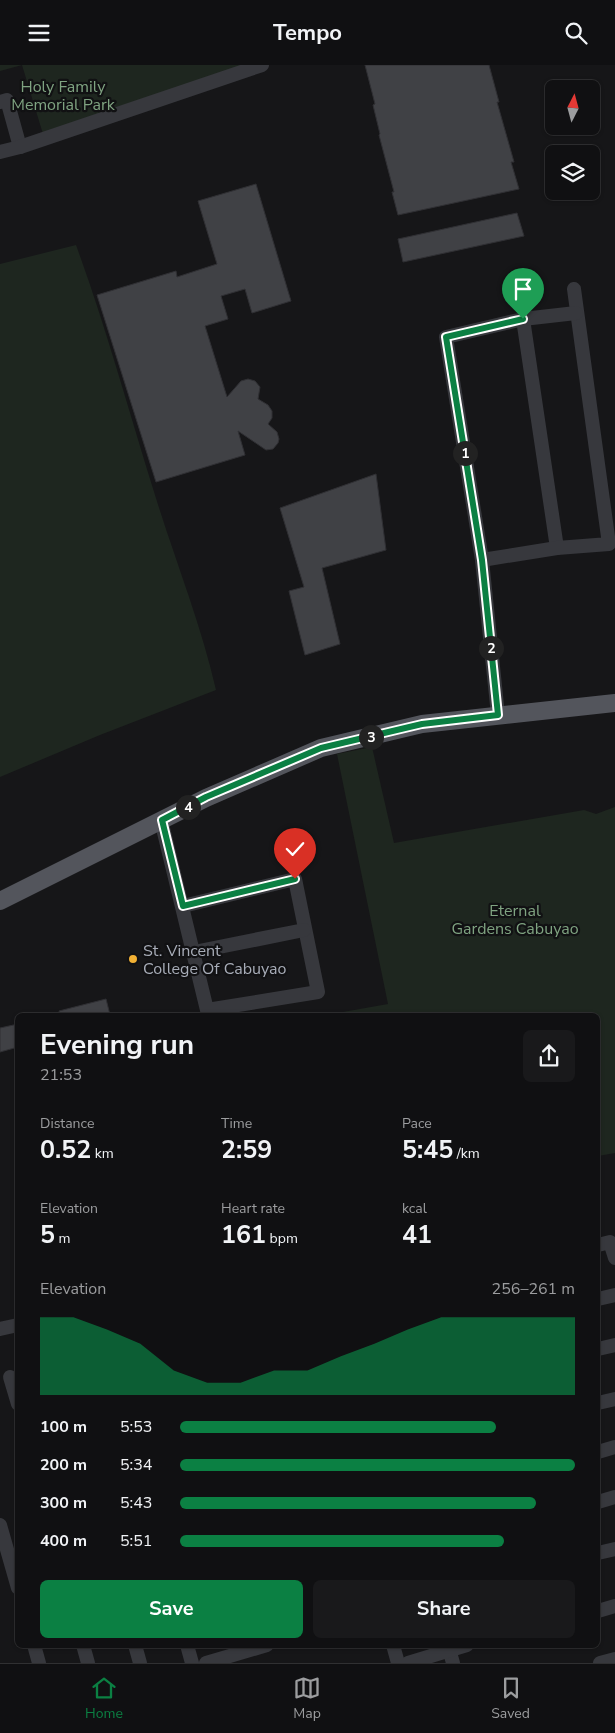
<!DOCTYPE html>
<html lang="en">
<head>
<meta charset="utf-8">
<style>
	body { margin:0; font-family:"Nunito Sans",sans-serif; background:#19191b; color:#f1f3f6; height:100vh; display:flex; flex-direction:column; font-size:19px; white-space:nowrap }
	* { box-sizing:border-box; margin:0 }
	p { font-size:16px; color:#9c9d9f }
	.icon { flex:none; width:28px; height:28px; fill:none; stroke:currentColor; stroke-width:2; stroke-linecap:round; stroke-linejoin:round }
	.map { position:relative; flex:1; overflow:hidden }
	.details { position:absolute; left:15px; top:948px; width:585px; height:635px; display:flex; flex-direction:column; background:#101012; border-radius:8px; box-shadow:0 1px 4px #0004,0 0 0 1px #303032 }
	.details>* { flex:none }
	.needle { width:32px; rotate:6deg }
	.tools { position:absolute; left:545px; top:15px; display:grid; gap:10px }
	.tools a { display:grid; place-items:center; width:55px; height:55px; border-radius:8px; background:#101012; box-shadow:0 1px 4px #0004,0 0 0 1px #303032; font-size:25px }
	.pin { position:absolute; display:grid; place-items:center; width:42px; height:42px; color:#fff; margin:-51px -21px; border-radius:50% 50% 50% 0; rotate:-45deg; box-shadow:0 0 5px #0007 }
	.pin .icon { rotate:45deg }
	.km { position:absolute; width:25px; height:25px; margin:-12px; border-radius:50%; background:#222; color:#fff; font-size:14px; line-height:25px; text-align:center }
	.round { display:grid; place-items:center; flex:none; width:52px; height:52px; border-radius:8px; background:#19191b }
	.summary { display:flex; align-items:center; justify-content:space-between; height:85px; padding:0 25px }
	h1 { font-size:28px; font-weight:700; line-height:38px }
	.metrics { display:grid; grid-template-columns:repeat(3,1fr); gap:8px; height:85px; padding:5px 25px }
	.metrics div { display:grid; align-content:center }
	.metrics b { font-size:25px; font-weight:700 }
	.metrics small { font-size:14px; font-weight:400 }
	.metrics p { font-size:14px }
	.chart { height:140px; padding:10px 25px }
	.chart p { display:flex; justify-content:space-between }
	.chart svg { width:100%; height:90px; margin-top:5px; fill:#0b8043; opacity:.7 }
	.action { display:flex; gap:10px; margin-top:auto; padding:10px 25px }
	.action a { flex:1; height:58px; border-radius:8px; background:#0b8043; color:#fff; font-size:20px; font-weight:700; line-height:58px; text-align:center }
	.action a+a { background:#19191b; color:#f1f3f6 }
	ul { padding:0 25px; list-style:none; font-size:16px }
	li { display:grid; grid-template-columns:80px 60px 1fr; align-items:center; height:38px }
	li i { height:12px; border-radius:6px; background:#0b8043 }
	header { display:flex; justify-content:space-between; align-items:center; height:65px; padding:0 25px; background:#101012; font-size:22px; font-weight:700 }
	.dock { display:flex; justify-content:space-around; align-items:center; height:70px; border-top:1px solid #303032; background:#101012; font-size:14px; color:#9c9d9f }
	.dock a { display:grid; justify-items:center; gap:2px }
	.dock .on { color:#0b8043 }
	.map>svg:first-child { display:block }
	.green { fill:#1e261f }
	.building { fill:#404145; stroke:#303034 }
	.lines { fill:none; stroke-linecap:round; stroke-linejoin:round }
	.minor { stroke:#37383d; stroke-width:14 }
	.major { stroke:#53555c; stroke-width:18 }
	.route-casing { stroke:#fff; stroke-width:10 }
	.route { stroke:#0b8043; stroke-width:6 }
	.poi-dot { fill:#f2b134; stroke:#111113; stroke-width:2 }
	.labels { text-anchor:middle; stroke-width:4.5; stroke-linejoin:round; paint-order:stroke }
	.park-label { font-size:16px; fill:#7fa381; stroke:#111113 }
	.poi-label { font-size:16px; fill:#a8adb8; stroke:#111113; text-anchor:start }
</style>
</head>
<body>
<header><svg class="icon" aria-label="menu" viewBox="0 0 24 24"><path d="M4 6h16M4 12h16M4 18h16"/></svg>Tempo<svg class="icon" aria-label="search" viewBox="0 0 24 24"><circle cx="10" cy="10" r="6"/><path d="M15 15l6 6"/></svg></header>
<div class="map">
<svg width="615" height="1598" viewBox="0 0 615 1598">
	<rect width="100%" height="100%" fill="#161618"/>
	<g class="green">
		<path d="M0,0H245L43,69L22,0L0,6Z"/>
		<path d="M76,180C106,262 129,347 155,430C175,495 201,559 216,625L100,670L0,712V199Z"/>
		<path d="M372,682L394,778L584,745L596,749L615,742V1088L598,1091V950H326L388,939L337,689Z"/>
	</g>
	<g class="building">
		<path d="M365,0H489L499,37H497L514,97H511L519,124L398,150L392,127H394L379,70L380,69L373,40L375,39Z"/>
		<path d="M256,119L291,236L252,248L245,224L221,231L228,254L205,261L227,332L241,316L248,314L255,316L260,322L258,334L268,340L272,346V353L268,359L277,367L279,374L278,378L273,384L266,385L238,366L245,390L156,417L97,230L176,206L177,212L217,199L198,136Z"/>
		<path d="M517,148L524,171L403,197L398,174Z"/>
		<path d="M376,409L386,485L322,503L340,579L305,590L289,526L304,522L280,443Z"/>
		<path d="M106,934L110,950H60L59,946Z"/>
		<path d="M18,959V982L0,987V963Z"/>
	</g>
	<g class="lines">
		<g class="minor">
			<path d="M0,37L7,35L20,82"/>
			<path d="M0,87L20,82L262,0"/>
			<path d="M523,254L557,483"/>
			<path d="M482,495L557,483L609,479L574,224"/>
			<path d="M498,650L482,495L446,272L523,254L576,248"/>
			<path d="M161,755L207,945L318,927L295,814L183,841"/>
			<path d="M194,887L304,865"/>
			<path d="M598,1180L610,1177L615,1193"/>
			<path d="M598,1234L615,1230"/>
			<path d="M0,1264L18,1260"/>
			<path d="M598,1284L615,1280"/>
			<path d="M10,1312L18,1339"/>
			<path d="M598,1338L615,1334"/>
			<path d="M598,1387L615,1382"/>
			<path d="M598,1437L615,1432"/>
			<path d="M0,1460L18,1523"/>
			<path d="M598,1488L615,1484"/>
			<path d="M598,1546L615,1541"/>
			<path d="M34,1580L39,1598"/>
			<path d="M83,1580L88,1598"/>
			<path d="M135,1580L140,1598"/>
			<path d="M187,1580L192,1598"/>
			<path d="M393,1580L398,1598"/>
			<path d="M448,1580L453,1598"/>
			<path d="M206,1598L267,1580"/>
			<path d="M408,1598L467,1580"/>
			<path d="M600,1598L615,1594"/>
		</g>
		<path class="major" d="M0,836L206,733L321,683L422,659L615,638"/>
	</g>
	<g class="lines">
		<g class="route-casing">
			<path id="route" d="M295,814L183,841L162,755L206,732L321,683L422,659L498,650L482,495L446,272L523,254"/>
		</g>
		<use href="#route" class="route"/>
	</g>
	<circle class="poi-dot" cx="133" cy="894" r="5"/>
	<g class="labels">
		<g class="park-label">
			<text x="63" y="27">Holy Family<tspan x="63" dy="18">Memorial Park</tspan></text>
			<text x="515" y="851">Eternal<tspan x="515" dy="18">Gardens Cabuyao</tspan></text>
		</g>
		<g class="poi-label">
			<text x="143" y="891">St. Vincent<tspan x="143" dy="18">College Of Cabuyao</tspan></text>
		</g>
	</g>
</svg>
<div class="tools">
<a><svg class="needle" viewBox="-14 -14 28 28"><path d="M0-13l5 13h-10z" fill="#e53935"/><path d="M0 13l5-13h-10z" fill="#9c9d9f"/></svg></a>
<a><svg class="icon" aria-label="layers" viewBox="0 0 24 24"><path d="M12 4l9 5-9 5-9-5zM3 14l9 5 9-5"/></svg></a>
</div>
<div class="pin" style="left:523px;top:254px;background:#1e9e55"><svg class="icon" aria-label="arrive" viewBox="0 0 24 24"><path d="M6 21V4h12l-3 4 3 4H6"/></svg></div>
<div class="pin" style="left:295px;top:814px;background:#d93025"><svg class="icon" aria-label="check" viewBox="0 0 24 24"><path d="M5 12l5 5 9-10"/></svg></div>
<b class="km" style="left:465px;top:388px">1</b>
<b class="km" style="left:491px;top:583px">2</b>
<b class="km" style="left:371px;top:672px">3</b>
<b class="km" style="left:188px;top:742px">4</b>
<section class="details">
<div class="summary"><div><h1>Evening run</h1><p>21:53</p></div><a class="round"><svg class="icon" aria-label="share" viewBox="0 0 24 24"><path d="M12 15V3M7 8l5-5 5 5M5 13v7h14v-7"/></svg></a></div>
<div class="metrics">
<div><p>Distance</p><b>0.52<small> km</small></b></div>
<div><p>Time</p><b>2:59</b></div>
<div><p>Pace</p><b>5:45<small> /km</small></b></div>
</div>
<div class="metrics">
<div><p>Elevation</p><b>5<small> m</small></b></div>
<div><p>Heart rate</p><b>161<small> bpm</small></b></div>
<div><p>kcal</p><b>41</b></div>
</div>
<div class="chart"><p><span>Elevation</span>256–261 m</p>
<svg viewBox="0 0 160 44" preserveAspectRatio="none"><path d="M0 44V6L10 6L20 12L30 19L40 32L50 38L60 38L70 32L80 32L90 25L100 19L110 12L120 6L130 6L140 6L150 6L160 6V44z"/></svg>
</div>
<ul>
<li><b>100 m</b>5:53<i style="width:80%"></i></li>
<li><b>200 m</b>5:34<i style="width:100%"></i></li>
<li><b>300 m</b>5:43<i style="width:90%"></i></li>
<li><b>400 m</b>5:51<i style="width:82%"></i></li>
</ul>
<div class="action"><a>Save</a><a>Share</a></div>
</section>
</div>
<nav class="dock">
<a class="on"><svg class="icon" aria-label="home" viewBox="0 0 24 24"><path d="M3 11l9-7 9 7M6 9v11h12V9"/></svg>Home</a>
<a><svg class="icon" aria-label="map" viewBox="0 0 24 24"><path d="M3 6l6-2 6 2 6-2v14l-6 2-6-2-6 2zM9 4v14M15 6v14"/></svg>Map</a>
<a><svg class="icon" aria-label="saved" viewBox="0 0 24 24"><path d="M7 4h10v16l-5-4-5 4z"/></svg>Saved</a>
</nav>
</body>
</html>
